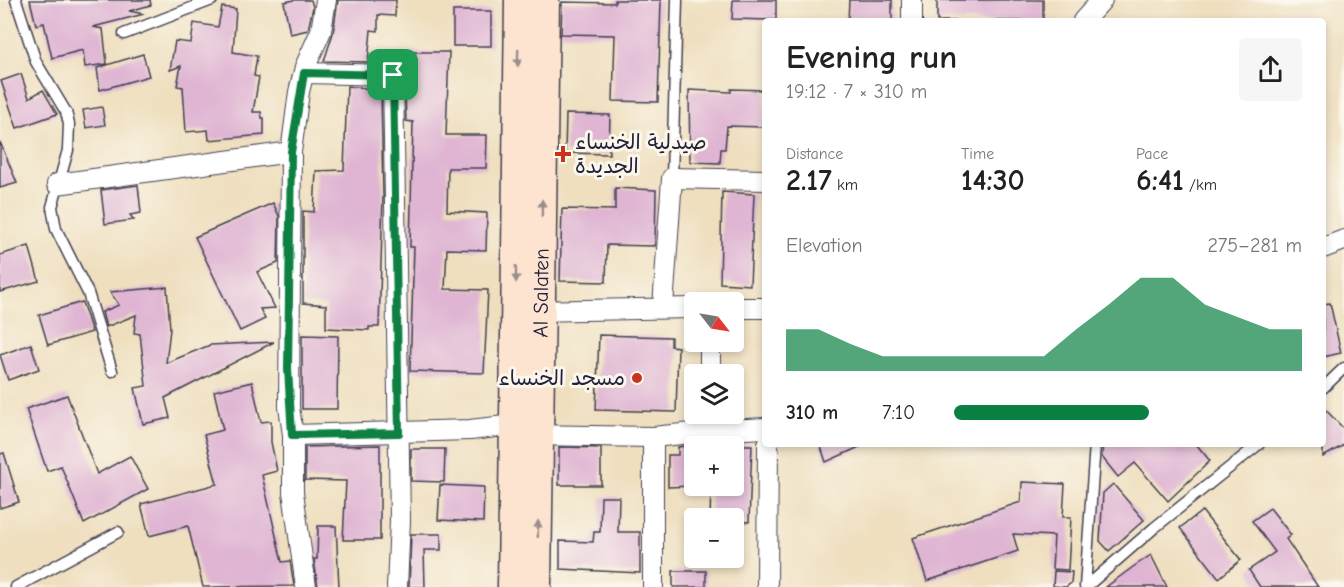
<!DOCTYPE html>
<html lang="en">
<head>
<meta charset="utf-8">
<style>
	body { margin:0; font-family:"Comic Neue","Playpen Sans Arabic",sans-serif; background:#f6f6f6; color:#222; height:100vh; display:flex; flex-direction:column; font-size:22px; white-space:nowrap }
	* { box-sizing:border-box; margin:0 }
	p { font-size:20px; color:#767676 }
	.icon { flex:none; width:33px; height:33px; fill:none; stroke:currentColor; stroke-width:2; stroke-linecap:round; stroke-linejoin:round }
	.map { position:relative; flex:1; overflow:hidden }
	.drawer { position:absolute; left:762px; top:18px; width:564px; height:429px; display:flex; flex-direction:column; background:#fff; border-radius:6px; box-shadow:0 3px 9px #0003 }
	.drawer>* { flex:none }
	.needle { width:39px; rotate:121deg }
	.tools { position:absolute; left:684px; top:292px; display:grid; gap:12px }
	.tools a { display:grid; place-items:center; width:60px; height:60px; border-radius:6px; background:#fff; box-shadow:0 3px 9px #0003; font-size:30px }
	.pin { position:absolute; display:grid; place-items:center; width:51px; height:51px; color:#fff; margin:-26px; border-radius:12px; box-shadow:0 3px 9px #0006 }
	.round { display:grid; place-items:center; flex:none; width:63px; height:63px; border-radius:6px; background:#f6f6f6 }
	.headline { display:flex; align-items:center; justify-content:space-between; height:102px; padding:0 24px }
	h1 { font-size:33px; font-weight:600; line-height:45px }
	.metrics { display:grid; grid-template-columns:repeat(3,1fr); gap:9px; height:102px; padding:6px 24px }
	.metrics div { display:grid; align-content:center }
	.metrics b { font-size:30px; font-weight:600 }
	.metrics small { font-size:16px; font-weight:400 }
	.metrics p { font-size:16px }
	.chart { height:168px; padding:12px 24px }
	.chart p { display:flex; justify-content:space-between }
	.chart svg { width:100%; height:108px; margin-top:6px; fill:#0b8043; opacity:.7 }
	ul { padding:0 24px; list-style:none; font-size:20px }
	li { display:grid; grid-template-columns:96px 72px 1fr; align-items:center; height:45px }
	li i { height:15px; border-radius:8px; background:#0b8043 }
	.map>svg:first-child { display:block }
	.building { fill:#dfb5d3 }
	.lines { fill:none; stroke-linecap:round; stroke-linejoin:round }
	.lane-casing { stroke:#413e4f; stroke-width:13 }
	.street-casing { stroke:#413e4f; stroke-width:22 }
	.secondary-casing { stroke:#413e4f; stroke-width:31 }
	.lane { stroke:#fff; stroke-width:10 }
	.street { stroke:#fff; stroke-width:20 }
	.secondary { stroke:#fde4d0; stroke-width:28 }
	.oneway { fill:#9a8d8d }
	.route-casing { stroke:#fff; stroke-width:12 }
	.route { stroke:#0b8043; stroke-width:8 }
	.poi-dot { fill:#c8321e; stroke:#fbf7ec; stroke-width:2 }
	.labels { text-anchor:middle; stroke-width:6; stroke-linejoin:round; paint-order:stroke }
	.poi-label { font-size:21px; fill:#22223b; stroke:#fbf7ec; text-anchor:start }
	.street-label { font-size:21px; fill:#22223b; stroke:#fbf7ec }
</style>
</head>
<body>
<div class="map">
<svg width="1344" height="587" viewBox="0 0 1344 587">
	<rect width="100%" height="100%" fill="#fbf7ec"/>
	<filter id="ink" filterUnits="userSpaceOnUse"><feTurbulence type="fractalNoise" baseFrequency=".0167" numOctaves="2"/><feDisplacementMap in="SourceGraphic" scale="12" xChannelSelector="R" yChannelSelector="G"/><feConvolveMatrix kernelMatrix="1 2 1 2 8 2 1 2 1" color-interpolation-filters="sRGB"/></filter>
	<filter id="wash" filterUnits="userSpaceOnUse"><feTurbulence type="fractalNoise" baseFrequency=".008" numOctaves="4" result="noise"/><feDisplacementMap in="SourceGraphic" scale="24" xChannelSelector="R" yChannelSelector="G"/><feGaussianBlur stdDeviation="1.35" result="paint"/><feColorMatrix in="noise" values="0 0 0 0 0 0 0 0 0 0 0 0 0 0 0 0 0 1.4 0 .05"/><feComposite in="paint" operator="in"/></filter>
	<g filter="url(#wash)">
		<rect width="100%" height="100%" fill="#efdfbf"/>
		<g id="blocks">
			<g class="building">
				<path d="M30,0H150L151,5L129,11L144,14L93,27L103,29L107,64L85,67L83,50L52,58L44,23L36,25Z"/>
				<path d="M294,0H311L313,7L308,30L290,34L284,2Z"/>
				<path d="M338,0H396L395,16L378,15V31L371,30L368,62L324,61L333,33Z"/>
				<path d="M615,0H661L658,102L613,101L615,35L561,34L562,2L615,3Z"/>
				<path d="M733,0H776V20L732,19Z"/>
				<path d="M849,0H892V21H848Z"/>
				<rect x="937" y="0" width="106" height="21"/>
				<path d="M222,7L236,9L233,52L257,56L254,76L259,77L253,112H261L262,118H264V135L209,140L208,130L186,132L183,87L177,86L181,66L170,70L175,41L191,43L194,23L218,27Z"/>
				<rect x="453" y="11" width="38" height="35"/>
				<path d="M411,52H449L446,135H487L486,168H448L447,211L487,213L486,250L447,249L445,289L488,290L484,373L410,371L414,247H410L413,122L406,121L405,91H409L411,84Z"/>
				<path d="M143,54L149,76L100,90L97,68Z"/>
				<path d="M21,74L29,98L43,90L57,114L17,128L1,81Z"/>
				<path d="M347,86L381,90L383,197L379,327H369V330L326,328V305L303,303V211L314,212L316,171L344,170Z"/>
				<path d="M731,89L765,90V127L727,126L725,149H721L720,163L690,162L689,90L731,92Z"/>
				<path d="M102,107L105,125L86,128L83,110Z"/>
				<path d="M566,114L610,115L609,154L565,153Z"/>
				<path d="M0,142L17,183L0,188Z"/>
				<path d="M138,185L141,213L130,215L134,220L105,224L101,190Z"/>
				<path d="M615,188L656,190L655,246L607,245L606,282L560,281L562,209L615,210Z"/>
				<path d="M722,192L754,194L750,285L720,283Z"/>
				<path d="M273,203L279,216L278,263L257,272L275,308L260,309L265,319L240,331L195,237Z"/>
				<path d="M29,246L39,281L0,292V255Z"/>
				<path d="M167,287L170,329L166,363L210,345L274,342L165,398L170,418L143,424L135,388L146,386L140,334L134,333L136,315L106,327L102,312L119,305L110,292Z"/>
				<path d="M82,302L92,332L48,345L39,315Z"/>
				<path d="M1330,303L1341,353L1323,357V304Z"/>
				<path d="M302,335L338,336L337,409H302Z"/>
				<path d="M599,335L671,337V346L678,347L676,412L596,410Z"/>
				<path d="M31,344L39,369L8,380L0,355Z"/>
				<path d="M252,382L261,422L271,421V442L277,471L262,475L282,562L290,561L294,586L203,587L188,526L149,536L141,504L217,484L204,435L223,430L214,391Z"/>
				<path d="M67,395L97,474L130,456L148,489L84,524L61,466L47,471L26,409Z"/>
				<path d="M1323,407L1344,429V445L1323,457Z"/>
				<path d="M820,444H866L826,462Z"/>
				<path d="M1103,444H1196L1210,461L1168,501L1135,463L1118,477L1102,457Z"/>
				<path d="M380,445V540H343L346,481L305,480V447Z"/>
				<path d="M694,445V486L668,487V455H678V447Z"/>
				<path d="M734,445H752L749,522L710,519L711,486H734Z"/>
				<path d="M559,447L601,448V485H559Z"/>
				<path d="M411,449H445L444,482L411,481Z"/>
				<path d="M4,453L19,502L0,508V454Z"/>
				<path d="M1022,482L1065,484L1063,517H1071L1068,570L1052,569L1054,536L1013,534L1018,551L927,581L913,538L1021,502Z"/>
				<path d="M1113,484L1144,520L1109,551L1100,541L1103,493Z"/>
				<path d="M440,485L484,487L483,522L438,520Z"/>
				<path d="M601,497H619L618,532H640V573L560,569V541L593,542L594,532H600Z"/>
				<path d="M1270,508L1291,535L1286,539L1318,587H1260L1249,570L1275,552L1252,521Z"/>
				<path d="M1202,511L1241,560L1219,578L1180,528Z"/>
				<path d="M318,526H336L339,587H318L314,559H317Z"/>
				<path d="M411,534H441V550H424L425,587H409Z"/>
				<path d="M1151,555L1167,587H1106L1133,567Z"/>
				<rect x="673" y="571" width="33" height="16"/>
				<path d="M1054,571L1072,572L1071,583L1066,587L1053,586Z"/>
			</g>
		</g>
	</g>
	<g filter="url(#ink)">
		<use href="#blocks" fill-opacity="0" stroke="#413e4f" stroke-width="1.5"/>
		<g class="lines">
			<g class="lane-casing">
				<g id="lane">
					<path d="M16,0L36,62L66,112L69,124L68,150L52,207L56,229L88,293L112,371"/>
					<path d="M124,34L212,0"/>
					<path d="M672,178L677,0"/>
					<path d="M1323,388L1344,368"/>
					<path d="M16,587L118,532"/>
					<path d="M1085,587L1095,444"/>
					<path d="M1086,587L1154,528L1259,444"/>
				</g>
			</g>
			<g class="street-casing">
				<g id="street">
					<path d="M912,0V21"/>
					<path d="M1083,21L1102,0"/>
					<path d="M304,73L393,75L400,521L397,587"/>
					<path d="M57,184L291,152"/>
					<path d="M1323,248L1344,240"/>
					<path d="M663,307L672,178L765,180"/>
					<path d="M734,308H765"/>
					<path d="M529,311L694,308"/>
					<path d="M710,342V375"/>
					<path d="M711,431L765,428"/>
					<path d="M293,435L470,430L514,425"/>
					<path d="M529,435L653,437L711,431V414"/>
					<path d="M306,587L293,492V435L289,407L291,152L299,92L305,67L321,31L326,0"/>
					<path d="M653,587V437"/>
					<path d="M767,587L768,444"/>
				</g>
			</g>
			<g class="secondary-casing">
				<g id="secondary">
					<path d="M512,587L519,0"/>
					<path id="s1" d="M537,587L545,0"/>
				</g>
			</g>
			<use href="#lane" class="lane"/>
			<use href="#street" class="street"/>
			<use href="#secondary" class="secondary"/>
		</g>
		<defs><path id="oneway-solid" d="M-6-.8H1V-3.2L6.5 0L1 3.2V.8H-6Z" transform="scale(1.5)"/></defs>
		<g class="oneway">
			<use href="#oneway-solid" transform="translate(518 58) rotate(91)"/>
			<use href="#oneway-solid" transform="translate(542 208) rotate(-89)"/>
			<use href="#oneway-solid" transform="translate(516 274) rotate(89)"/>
			<use href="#oneway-solid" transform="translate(538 529) rotate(-89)"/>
		</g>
	</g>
	<g class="lines" filter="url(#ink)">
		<g class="route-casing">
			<path id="route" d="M304,73L393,75L399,433L292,435L288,369L291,152Z"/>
		</g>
		<use href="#route" class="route"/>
	</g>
	<g class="poi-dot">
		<path d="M560 145h6v6h6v6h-6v6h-6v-6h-6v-6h6z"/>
		<circle cx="637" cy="378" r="6"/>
	</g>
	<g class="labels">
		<g class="poi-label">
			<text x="575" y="149">صيدلية الخنساء<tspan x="575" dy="24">الجديدة</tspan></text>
			<text x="625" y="385" text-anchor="end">مسجد الخنساء</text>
		</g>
		<g class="street-label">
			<text dy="7" stroke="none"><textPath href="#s1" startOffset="294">Al Salaten</textPath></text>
		</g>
	</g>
</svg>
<div class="tools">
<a><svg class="needle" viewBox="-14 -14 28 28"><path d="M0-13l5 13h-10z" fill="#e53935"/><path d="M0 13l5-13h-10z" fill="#767676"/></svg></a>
<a><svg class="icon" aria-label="layers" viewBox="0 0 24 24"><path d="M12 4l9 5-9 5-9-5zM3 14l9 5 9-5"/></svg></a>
<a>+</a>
<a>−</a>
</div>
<div class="pin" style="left:393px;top:75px;background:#1e9e55"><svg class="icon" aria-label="arrive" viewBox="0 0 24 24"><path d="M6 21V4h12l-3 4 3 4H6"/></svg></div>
<section class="drawer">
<div class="headline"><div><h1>Evening run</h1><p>19:12 · 7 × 310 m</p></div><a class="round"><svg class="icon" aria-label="share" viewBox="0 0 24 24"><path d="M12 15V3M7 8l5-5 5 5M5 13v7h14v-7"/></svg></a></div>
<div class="metrics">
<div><p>Distance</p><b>2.17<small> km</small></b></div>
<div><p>Time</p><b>14:30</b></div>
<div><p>Pace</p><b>6:41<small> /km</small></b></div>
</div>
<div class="chart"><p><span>Elevation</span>275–281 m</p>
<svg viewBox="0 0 160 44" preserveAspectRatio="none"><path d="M0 44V27L10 27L20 33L30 38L40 38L50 38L60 38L70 38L80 38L90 27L100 17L110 6L120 6L130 17L140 22L150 27L160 27V44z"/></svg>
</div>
<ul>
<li><b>310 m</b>7:10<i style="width:56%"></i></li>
</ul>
</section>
</div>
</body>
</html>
